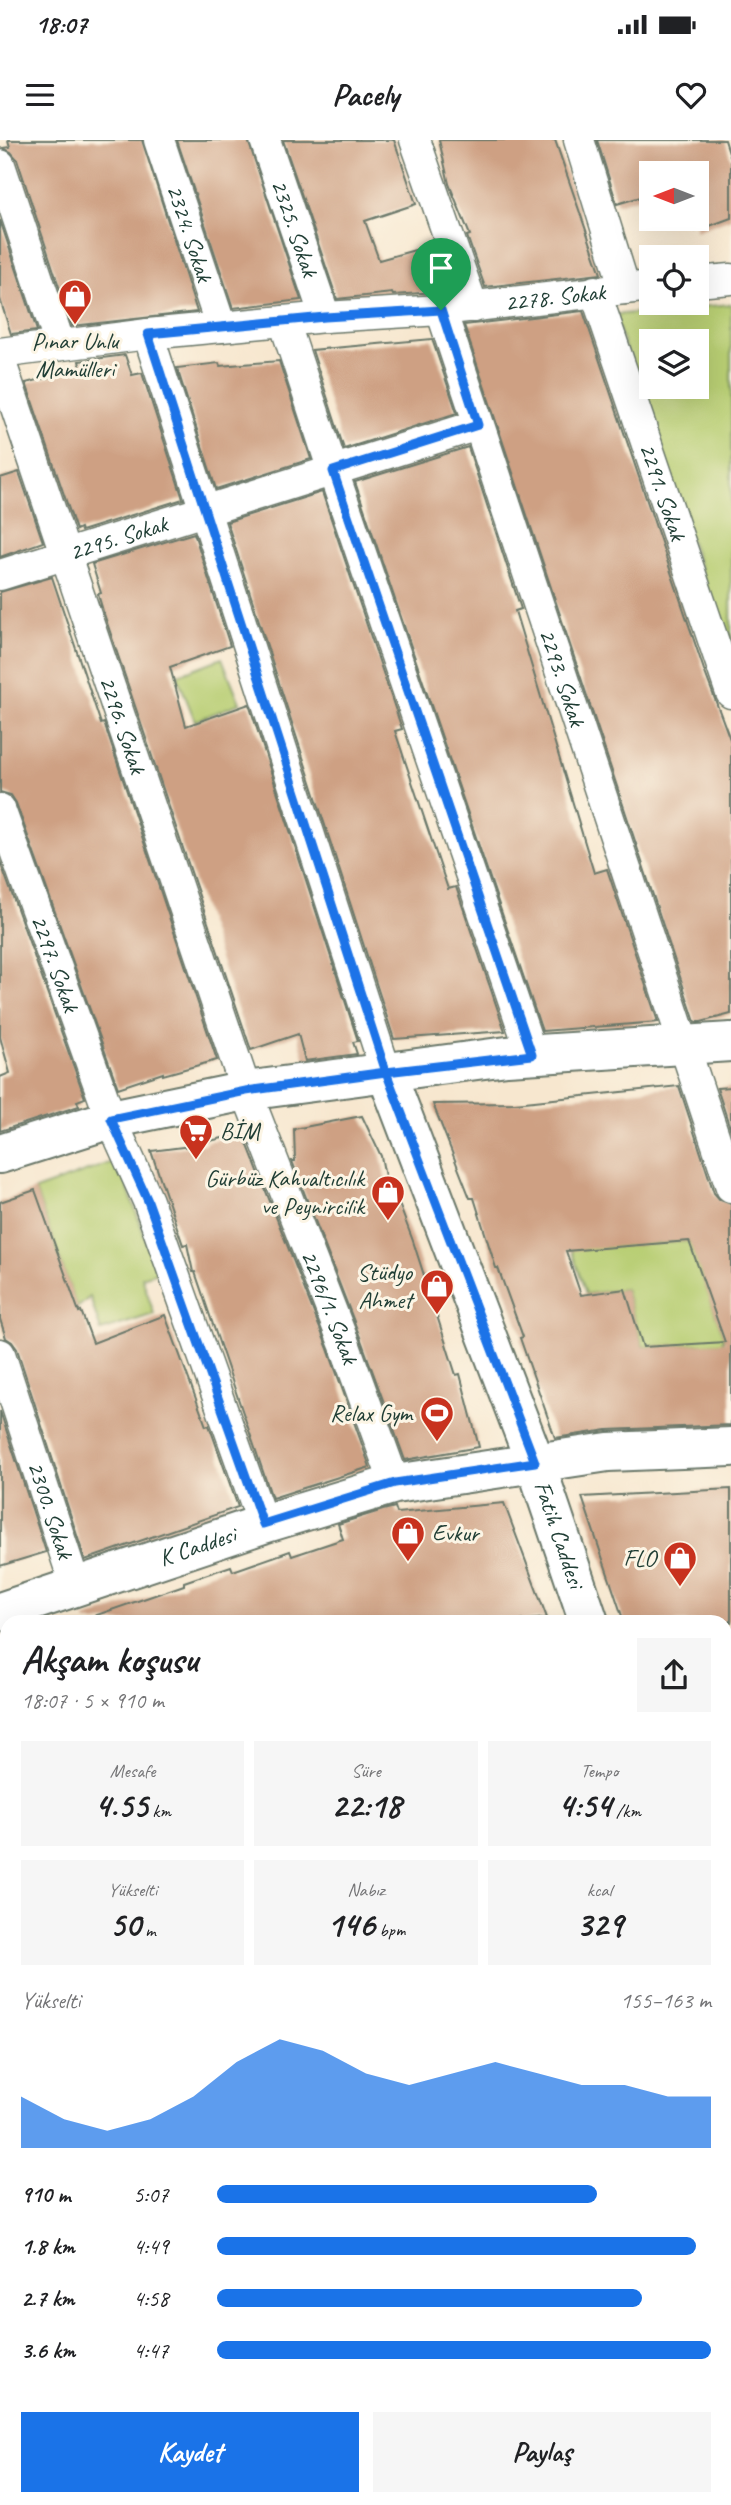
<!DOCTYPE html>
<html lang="tr">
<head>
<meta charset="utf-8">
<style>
	body { margin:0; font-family:Caveat,sans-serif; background:#f6f6f6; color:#202124; height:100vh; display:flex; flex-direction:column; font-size:26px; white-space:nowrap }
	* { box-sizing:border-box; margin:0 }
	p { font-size:23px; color:#757577 }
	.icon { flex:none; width:38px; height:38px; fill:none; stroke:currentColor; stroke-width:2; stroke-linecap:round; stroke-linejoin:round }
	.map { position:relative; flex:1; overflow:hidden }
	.panel { position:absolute; left:0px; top:1475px; width:732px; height:891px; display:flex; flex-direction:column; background:#fff; border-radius:21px 21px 0 0; box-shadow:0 7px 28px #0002 }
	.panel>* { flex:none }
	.needle { width:46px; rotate:270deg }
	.tools { position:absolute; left:639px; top:21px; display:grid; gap:14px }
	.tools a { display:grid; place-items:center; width:70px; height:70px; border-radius:0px; background:#fff; box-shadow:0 7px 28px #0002; font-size:35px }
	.pin { position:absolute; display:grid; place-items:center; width:60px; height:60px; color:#fff; margin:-72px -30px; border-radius:50% 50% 50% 0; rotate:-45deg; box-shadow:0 0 7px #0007 }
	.pin .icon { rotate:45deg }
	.round { display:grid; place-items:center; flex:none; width:74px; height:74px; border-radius:0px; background:#f6f6f6 }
	.head { display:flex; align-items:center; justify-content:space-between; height:119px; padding:0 21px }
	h1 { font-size:38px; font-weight:800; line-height:52px }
	.figures { display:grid; grid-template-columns:repeat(3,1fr); gap:10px; height:119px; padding:7px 21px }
	.figures div { display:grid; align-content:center; border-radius:0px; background:#f6f6f6; text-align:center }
	.figures b { font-size:35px; font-weight:800 }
	.figures small { font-size:19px; font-weight:400 }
	.figures p { font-size:19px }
	.chart { height:196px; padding:14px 21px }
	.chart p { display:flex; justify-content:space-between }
	.chart svg { width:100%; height:126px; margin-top:7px; fill:#1a73e8; opacity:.7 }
	.primary-button { display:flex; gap:14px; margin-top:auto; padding:14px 21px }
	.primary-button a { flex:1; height:80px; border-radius:0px; background:#1a73e8; color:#fff; font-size:28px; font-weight:800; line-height:80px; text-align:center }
	.primary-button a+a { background:#f6f6f6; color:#202124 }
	ul { padding:0 21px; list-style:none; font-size:23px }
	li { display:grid; grid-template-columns:112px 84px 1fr; align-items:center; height:52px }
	li i { height:18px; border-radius:9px; background:#1a73e8 }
	.status { display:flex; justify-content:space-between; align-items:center; height:49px; padding:0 35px; background:#fff; direction:ltr }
	.status svg { height:19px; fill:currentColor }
	header { display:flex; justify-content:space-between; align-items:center; height:91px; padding:0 21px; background:#fff; font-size:32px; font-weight:800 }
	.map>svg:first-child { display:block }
	.green { fill:#b8ce73; stroke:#6c8654; stroke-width:2; fill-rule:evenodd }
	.building { fill:#cea083; fill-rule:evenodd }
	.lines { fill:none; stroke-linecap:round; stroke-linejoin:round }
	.street-casing { stroke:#6b786a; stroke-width:33 }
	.secondary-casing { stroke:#6b786a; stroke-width:42 }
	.primary-casing { stroke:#6b786a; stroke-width:42 }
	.street { stroke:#fff; stroke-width:30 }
	.secondary { stroke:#fff; stroke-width:38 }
	.primary { stroke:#fff; stroke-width:38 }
	.tram { stroke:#1f3d34; stroke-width:2 }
	.route-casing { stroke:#fff; stroke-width:14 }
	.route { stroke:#1a73e8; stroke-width:9 }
	.labels { text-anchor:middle; stroke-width:6; stroke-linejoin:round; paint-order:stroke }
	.street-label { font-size:24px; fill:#1f3d34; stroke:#fcf5e5 }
	.poi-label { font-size:24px; fill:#1f3d34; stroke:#fcf5e5; text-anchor:end }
</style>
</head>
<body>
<div class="status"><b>18:07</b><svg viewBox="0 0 49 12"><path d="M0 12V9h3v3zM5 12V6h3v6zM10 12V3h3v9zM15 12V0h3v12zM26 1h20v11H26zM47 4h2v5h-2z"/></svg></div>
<header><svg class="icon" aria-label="menu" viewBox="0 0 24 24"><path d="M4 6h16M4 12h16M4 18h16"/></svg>Pacely<svg class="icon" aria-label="heart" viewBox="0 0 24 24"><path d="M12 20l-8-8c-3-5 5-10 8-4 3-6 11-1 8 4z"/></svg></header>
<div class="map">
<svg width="731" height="2365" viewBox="0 0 731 2365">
	<rect width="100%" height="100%" fill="#fcf5e5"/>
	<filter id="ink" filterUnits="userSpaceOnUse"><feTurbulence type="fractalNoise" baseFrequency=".0143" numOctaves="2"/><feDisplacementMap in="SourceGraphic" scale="14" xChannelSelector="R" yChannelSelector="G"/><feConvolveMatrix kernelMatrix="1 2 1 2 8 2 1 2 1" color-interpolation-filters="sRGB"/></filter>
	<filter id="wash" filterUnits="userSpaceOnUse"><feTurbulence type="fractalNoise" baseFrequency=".00686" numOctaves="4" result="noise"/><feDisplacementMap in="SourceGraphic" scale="28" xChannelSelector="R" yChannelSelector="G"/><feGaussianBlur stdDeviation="1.57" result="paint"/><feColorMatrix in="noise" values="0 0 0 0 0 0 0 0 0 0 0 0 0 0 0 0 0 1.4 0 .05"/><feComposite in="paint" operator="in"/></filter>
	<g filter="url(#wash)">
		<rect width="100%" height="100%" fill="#f7e7cf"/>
		<g class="green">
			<path d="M731,164V520L614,175ZM651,201H696V247H651Z"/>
			<path d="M222,518L240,563L195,581L177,535Z"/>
			<path d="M118,1020L157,1132L142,1137L154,1174L101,1191L90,1157L77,1168L35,1050Z"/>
			<path d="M690,1101L723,1195V1203L643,1207L625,1149L586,1154L571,1109Z"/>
			<path d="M731,2234V2365H500L499,2359H724L725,2235Z"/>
		</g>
		<g id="blocks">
			<g class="building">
				<path d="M8,0H142L197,172L72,186L17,19L11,12L3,8L10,7Z"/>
				<path d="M177,0H248L301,160L233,168Z"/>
				<path d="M283,0H394L416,64L365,81L379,120L433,105L449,151L393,155L392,153L337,159Z"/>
				<path d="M439,0H555L601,134L485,147L467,96L470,95L449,44Z"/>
				<path d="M597,0H725L731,19V78L696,91V33H651V54L617,64Z"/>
				<path d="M0,80L37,191L11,194L0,159Z"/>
				<path d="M583,171L704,530L731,602V874L701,882H695L464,185Z"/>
				<path d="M432,199L457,273L344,309L312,210Z"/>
				<path d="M125,215L132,235L142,233L183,359L81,391L80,388L76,390L26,243L81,229L79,221Z"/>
				<path d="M279,221L311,319L216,349L177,228L219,223L220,226Z"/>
				<path d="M468,307L521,469L515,471L594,733L607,729L658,882L542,891L355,342Z"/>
				<path d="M19,332L43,402L0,417V338Z"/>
				<path d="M322,352L402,589L395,591L448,749L456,747L505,891L394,899L227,382Z"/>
				<path d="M194,393L230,506L170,527L186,586L249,564L358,901L353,902L357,914L305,921L298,894L251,910L103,471L98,454L101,453L92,424Z"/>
				<path d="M52,437L101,584L104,583L217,920L163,935V933L118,948L16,663L11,655L0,652V452Z"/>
				<path d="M0,721L85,958L77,961L79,966L0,991V937L10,933L0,897Z"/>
				<path d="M679,946L714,1053L720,1060L731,1064V1285L607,1290L555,1298L520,1198L523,1197L498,1128H496L474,1058H470L433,964L515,963ZM689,1101L725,1202L643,1207L625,1149L581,1155L566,1111Z"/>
				<path d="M731,947V991L717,948Z"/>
				<path d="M362,976L381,1016L389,1057L396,1056L413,1101L456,1235L460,1234L479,1307L405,1320L360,1197L292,1021H295L294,989Z"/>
				<path d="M243,993L328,1209L370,1327L272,1358L195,1132H193L187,1104L183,1105L151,1011L206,1004V1002Z"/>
				<path d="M35,1050L79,1172L81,1171L93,1203L165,1175L206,1286L209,1285L238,1367L85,1420L17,1209L12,1202L6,1198L0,1179V1062Z"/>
				<path d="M0,1271L46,1412L0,1426Z"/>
				<path d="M731,1349V1482H624L582,1357Z"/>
				<path d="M504,1363L547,1478L508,1482H86L85,1479L184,1445V1442L231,1426L233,1431L290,1411L292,1416L343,1399L338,1384L383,1370L395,1367L397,1373Z"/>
			</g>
		</g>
	</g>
	<g filter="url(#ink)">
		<use href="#blocks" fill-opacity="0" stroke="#6b786a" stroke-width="2"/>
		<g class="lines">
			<g class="street-casing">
				<g id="street">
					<path id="s1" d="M159,0L221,187"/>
					<path id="s2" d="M265,0L325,177"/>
					<path d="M415,0L473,167"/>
					<path d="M579,0L625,149"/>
					<path d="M0,25L60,205"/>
					<path d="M696,142L731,139"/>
					<path id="s3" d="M595,151L731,553"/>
					<path id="s4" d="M441,170L731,1047"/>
					<path d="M284,181L333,331L532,915"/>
					<path d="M148,194L386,932"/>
					<path id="s5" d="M0,213L148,194L325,177L441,170L651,146"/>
					<path id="s6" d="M0,220L246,951L344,1203L395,1344"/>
					<path id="s7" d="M0,435L478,285"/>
					<path id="s8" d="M0,669L111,979L148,1061L263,1384"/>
					<path id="s9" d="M0,1214L76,1448"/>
					<path d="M0,1870L7,1889"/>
					<path d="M724,1958L731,1980"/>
					<path d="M0,2186L7,2206"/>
					<path d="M59,2359L61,2365"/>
					<path d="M289,2359L291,2365"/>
					<path d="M425,2359L427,2365"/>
				</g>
			</g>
			<g class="secondary-casing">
				<g id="secondary">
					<path id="s10" d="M386,932L535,1322L589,1482"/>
					<path d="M0,1014L111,979L246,951L507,916L731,902"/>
					<path id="s11" d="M0,1472L263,1384L395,1344L608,1312L731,1307"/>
					<path d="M724,2213L731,2212"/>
					<path d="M147,2365L163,2359"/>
				</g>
			</g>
			<g class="primary-casing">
				<g id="primary">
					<path d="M724,1522H731"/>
					<path d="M724,1587H731"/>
					<path d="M0,1671L7,1669"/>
					<path d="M0,1737L7,1735"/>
				</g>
			</g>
			<use href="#street" class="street"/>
			<use href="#secondary" class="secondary"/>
			<use href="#primary" class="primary"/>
			<g class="tram">
				<path d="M724,1554L731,1553"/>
				<path d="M724,1573H731"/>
				<path d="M0,1708L7,1706"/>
				<path d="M0,1724L7,1721"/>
			</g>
		</g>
	</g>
	<g class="lines" filter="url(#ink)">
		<g class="route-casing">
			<path id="route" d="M441,170L325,177L148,194L386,932L246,951L111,979L148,1061L263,1384L395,1343L535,1322L386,932L532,915L333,331L478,285L441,170"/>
		</g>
		<use href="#route" class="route"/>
	</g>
	<defs>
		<g id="shop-pin" transform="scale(1.75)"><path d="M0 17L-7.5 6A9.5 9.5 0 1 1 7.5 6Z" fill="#c8321e" stroke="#fcf5e5"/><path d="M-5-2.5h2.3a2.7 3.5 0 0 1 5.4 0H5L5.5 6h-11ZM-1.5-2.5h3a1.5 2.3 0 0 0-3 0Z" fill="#fff"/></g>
		<g id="supermarket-pin" transform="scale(1.75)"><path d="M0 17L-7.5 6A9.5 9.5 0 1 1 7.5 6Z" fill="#c8321e" stroke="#fcf5e5"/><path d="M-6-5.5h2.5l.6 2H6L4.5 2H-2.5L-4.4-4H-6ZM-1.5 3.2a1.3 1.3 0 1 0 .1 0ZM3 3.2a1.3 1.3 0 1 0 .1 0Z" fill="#fff"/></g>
		<g id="stadium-pin" transform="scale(1.75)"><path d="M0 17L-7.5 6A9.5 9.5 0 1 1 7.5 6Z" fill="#c8321e" stroke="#fcf5e5"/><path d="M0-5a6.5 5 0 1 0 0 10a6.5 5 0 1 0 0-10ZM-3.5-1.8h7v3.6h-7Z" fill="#fff"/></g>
	</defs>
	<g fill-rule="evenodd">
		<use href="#shop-pin" x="75" y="156"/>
		<use href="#supermarket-pin" x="196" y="991"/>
		<use href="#shop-pin" x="388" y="1052"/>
		<use href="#shop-pin" x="437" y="1146"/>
		<use href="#stadium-pin" x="437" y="1273"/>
		<use href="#shop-pin" x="408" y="1393"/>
		<use href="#shop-pin" x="680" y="1418"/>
	</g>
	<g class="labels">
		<g class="street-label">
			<text dy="8" stroke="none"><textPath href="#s2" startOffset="93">2325. Sokak</textPath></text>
			<text dy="8" stroke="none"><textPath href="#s1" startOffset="98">2324. Sokak</textPath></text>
			<text dy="8" stroke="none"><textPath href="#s5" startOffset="558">2278. Sokak</textPath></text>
			<text dy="8" stroke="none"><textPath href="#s3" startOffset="212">2291. Sokak</textPath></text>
			<text dy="8" stroke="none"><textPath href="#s7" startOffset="124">2295. Sokak</textPath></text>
			<text dy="8" stroke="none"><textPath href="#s4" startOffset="387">2293. Sokak</textPath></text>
			<text dy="8" stroke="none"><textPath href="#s6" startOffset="385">2296. Sokak</textPath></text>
			<text dy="8" stroke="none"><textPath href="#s8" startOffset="164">2297. Sokak</textPath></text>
			<text dy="8" stroke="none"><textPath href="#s6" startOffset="1003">2296/1. Sokak</textPath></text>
			<text dy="8" stroke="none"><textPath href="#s9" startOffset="164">2300. Sokak</textPath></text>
			<text dy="8" stroke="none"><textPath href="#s10" startOffset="494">Fatih Caddesi</textPath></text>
			<text dy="8" stroke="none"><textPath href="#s11" startOffset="208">K Caddesi</textPath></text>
		</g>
		<g class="poi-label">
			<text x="75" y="209" text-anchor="middle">Pınar Unlu<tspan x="75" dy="28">Mamülleri</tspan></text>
			<text x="220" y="999" text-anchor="start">BİM</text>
			<text x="364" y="1046">Gürbüz Kahvaltıcılık<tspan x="364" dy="28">ve Peynircilik</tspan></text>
			<text x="412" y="1140">Stüdyo<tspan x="412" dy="28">Ahmet</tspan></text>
			<text x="412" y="1281">Relax Gym</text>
			<text x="432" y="1401" text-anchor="start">Evkur</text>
			<text x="656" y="1426">FLO</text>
		</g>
	</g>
</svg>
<div class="tools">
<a><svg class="needle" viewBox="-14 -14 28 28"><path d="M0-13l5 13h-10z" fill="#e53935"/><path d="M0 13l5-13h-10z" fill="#757577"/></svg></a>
<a><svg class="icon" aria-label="locate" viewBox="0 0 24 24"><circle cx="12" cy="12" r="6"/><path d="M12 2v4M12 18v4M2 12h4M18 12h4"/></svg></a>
<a><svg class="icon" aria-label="layers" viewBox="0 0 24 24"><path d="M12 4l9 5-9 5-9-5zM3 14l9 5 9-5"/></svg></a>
</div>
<div class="pin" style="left:441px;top:170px;background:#1e9e55"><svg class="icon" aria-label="arrive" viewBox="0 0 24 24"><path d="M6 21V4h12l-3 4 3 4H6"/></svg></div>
<section class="panel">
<div class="head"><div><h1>Akşam koşusu</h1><p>18:07 · 5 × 910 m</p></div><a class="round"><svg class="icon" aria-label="share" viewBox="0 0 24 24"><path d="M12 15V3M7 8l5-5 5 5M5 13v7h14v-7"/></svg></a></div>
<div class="figures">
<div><p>Mesafe</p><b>4.55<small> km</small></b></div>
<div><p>Süre</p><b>22:18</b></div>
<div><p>Tempo</p><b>4:54<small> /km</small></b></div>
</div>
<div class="figures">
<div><p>Yükselti</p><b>50<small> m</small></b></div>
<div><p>Nabız</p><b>146<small> bpm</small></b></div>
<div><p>kcal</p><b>329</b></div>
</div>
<div class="chart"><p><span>Yükselti</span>155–163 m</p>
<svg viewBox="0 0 160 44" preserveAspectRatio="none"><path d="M0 44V26L10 34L20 38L30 34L40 26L50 14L60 6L70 10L80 18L90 22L100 18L110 14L120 18L130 22L140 22L150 26L160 26V44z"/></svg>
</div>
<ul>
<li><b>910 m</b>5:07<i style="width:77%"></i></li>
<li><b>1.8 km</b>4:49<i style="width:97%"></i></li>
<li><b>2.7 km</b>4:58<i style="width:86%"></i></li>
<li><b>3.6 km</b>4:47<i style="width:100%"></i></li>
</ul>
<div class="primary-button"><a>Kaydet</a><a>Paylaş</a></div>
</section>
</div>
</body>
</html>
